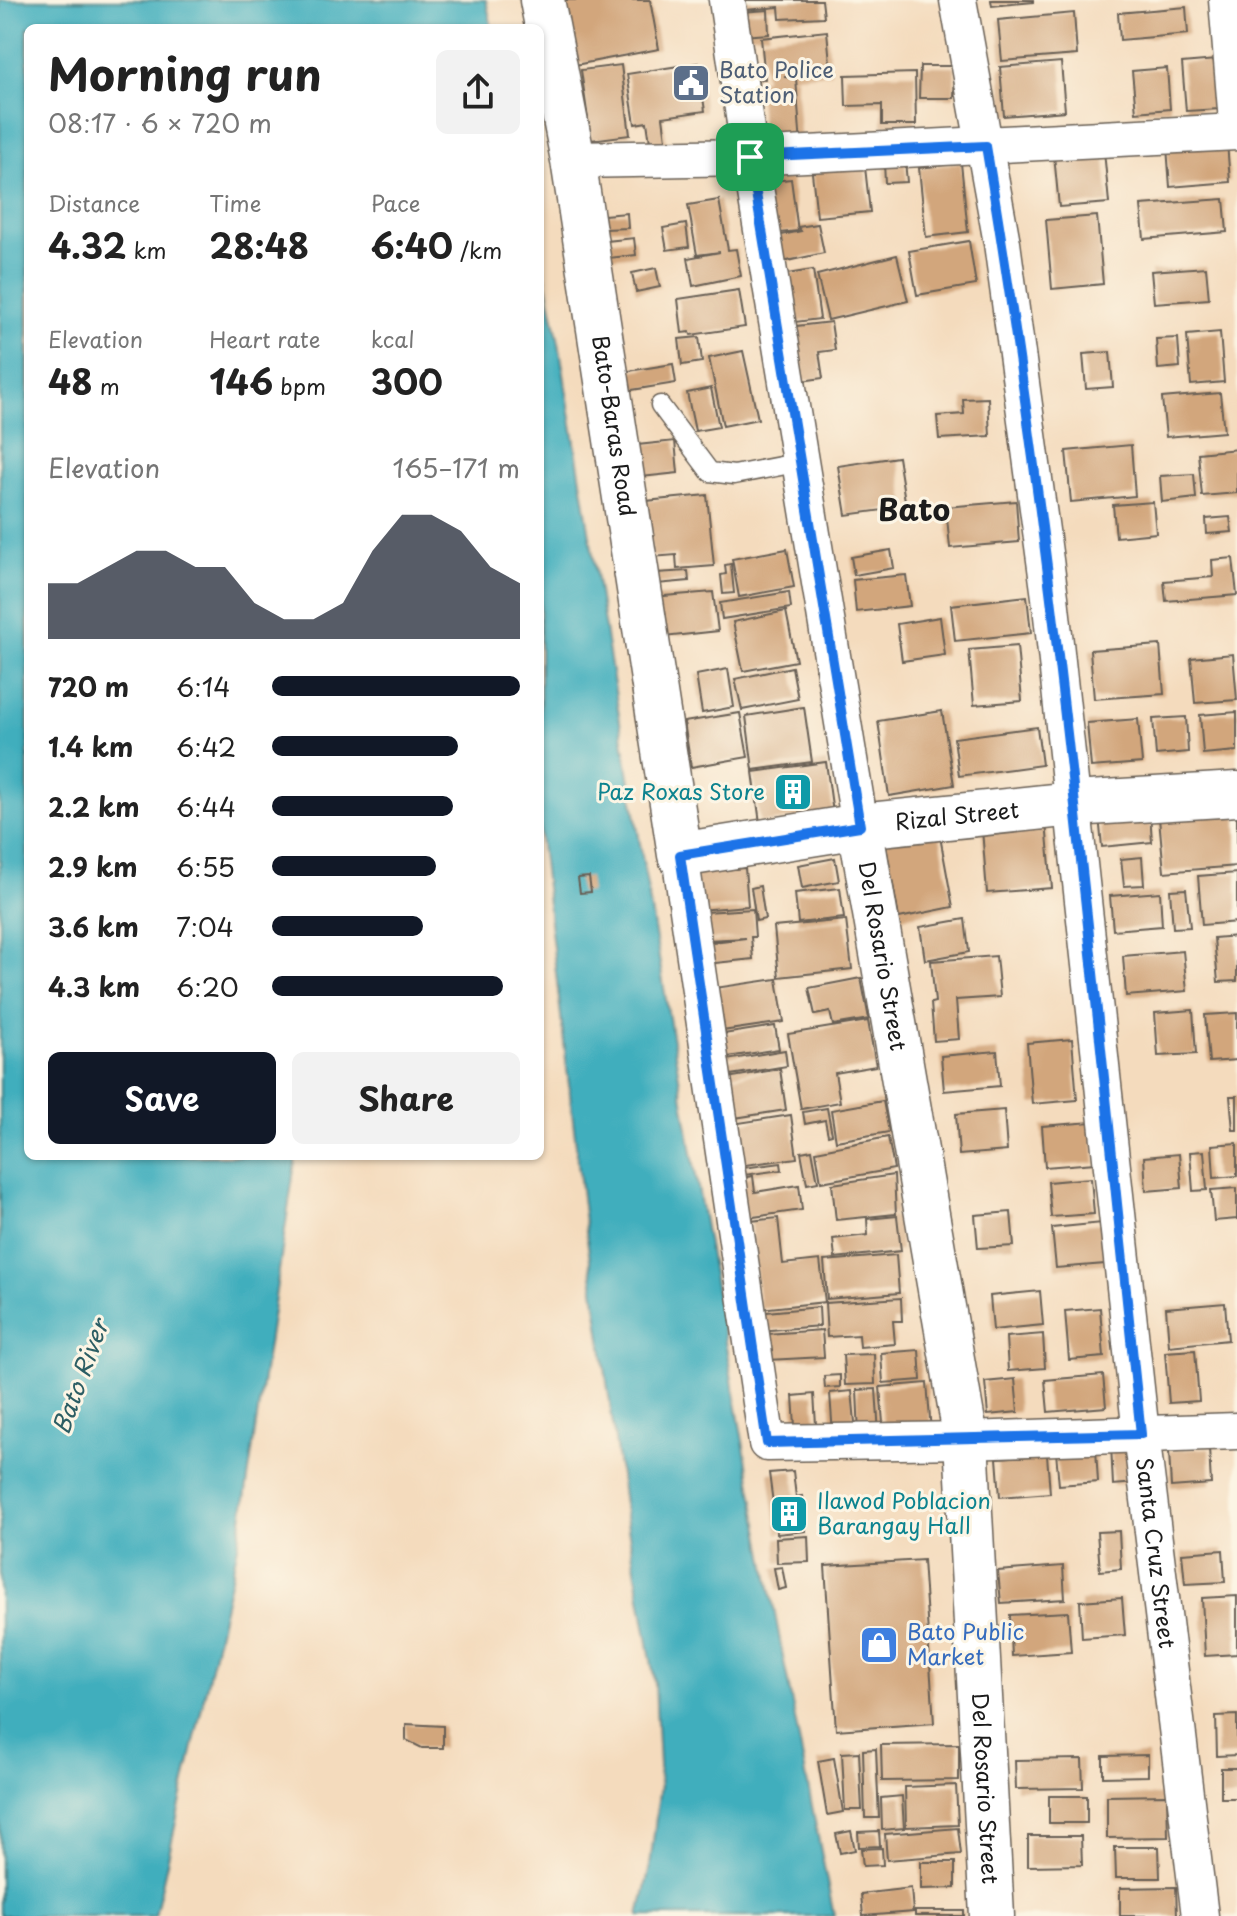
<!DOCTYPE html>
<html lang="en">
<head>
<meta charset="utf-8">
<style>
	body { margin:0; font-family:"Playpen Sans",sans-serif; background:#f2f2f2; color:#222; height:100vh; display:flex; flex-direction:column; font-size:30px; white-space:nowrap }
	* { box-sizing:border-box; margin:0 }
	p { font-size:26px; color:#767676 }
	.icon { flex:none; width:44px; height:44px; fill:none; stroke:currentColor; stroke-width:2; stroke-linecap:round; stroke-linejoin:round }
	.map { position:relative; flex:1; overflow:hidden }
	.sheet { position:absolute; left:24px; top:24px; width:520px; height:1136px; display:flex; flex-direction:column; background:#fff; border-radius:12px; box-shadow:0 2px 6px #0004 }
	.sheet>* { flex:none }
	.pin { position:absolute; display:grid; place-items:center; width:68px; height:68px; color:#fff; margin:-34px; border-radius:16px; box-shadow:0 4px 12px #0006 }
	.round { display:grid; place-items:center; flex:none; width:84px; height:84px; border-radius:12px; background:#f2f2f2 }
	.summary { display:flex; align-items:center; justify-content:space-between; height:136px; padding:0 24px }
	h1 { font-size:44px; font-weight:700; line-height:60px }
	.figures { display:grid; grid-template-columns:repeat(3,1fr); gap:12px; height:136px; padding:8px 24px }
	.figures div { display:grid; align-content:center }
	.figures b { font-size:34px; font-weight:700 }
	.figures small { font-size:22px; font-weight:400 }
	.figures p { font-size:22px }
	.chart { height:224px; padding:16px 24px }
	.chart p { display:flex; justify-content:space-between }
	.chart svg { width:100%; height:144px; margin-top:8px; fill:#111827; opacity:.7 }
	.button { display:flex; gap:16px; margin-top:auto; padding:16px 24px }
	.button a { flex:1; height:92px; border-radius:12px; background:#111827; color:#fff; font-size:32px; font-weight:700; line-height:92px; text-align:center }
	.button a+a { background:#f2f2f2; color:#222 }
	ul { padding:0 24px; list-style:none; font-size:26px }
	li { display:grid; grid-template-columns:128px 96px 1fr; align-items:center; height:60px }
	li i { height:20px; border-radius:10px; background:#111827 }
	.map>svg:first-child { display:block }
	.water { fill:#40aebd; stroke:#2e656c; stroke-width:2 }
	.building { fill:#d2a67c }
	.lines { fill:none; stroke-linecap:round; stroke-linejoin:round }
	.lane-casing { stroke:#685f54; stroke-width:21 }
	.street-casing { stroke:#685f54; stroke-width:39 }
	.secondary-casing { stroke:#685f54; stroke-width:47 }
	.lane { stroke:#fff; stroke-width:18 }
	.street { stroke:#fff; stroke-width:36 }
	.secondary { stroke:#fff; stroke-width:44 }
	.route-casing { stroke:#fff; stroke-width:16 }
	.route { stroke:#1a73e8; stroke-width:10 }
	.labels { text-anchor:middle; stroke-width:6; stroke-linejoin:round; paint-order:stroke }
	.service-label { font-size:22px; fill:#4e5e75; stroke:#fcf5e5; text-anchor:start }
	.street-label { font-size:22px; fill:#1c1c1c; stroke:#fcf5e5 }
	.culture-label { font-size:22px; fill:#0d838f; stroke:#fcf5e5; text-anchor:end }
	.shop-label { font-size:22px; fill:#366cbe; stroke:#fcf5e5; text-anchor:start }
	.water-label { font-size:24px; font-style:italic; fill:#2c5e64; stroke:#fcf5e5 }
	.district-label { font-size:30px; font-weight:bold; fill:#1c1c1c; stroke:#fcf5e5 }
</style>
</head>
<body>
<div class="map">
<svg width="1237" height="1916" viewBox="0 0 1237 1916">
	<rect width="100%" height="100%" fill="#fcf5e5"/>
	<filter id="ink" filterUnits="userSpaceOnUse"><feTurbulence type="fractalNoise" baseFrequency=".0125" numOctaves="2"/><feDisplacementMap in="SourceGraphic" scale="16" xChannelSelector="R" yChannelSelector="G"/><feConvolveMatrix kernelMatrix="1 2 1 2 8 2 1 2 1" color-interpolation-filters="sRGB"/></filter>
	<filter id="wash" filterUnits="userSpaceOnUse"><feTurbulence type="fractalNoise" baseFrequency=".006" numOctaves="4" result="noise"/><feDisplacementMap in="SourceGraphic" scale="32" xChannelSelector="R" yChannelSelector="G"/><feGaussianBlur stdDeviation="1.8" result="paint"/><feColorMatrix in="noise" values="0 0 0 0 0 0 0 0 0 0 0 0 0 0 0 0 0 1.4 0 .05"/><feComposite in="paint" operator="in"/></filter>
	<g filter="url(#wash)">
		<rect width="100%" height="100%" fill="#f4dbbd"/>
		<g class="water">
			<path d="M0,0H486L492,28H28V1156H296L238,1546L155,1916H0Z"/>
			<path d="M540,252L559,343C643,869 728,1394 834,1916H639L650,1866L660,1785L655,1683L625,1511L586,1231L540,836Z"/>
		</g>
		<g id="blocks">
			<g class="building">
				<path d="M562,0H650L659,49L575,65Z"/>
				<path d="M744,0H822L824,17L780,19L779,7L745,10Z"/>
				<path d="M991,0H1033V2L992,6Z"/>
				<path d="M1186,7L1188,34L1120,40L1118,13Z"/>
				<path d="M768,10L769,34L742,36L741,12Z"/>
				<path d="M1074,13L1077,55L1002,61L998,20Z"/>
				<path d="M827,31L831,73L784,77L796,78L801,146L763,149L758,80L765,79L761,38Z"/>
				<path d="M1216,60L1220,109L1186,111L1182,63Z"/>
				<path d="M1061,62L1065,111L1004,116L1000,67Z"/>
				<path d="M698,63L705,111L663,117L667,147L651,149L647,122L635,124L627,74Z"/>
				<path d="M621,65L630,135L591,140L581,70Z"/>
				<path d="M920,66H955L954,98H919Z"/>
				<path d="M1167,68L1170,109L1136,112L1132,71Z"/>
				<path d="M915,73L916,125H882V105L846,106L845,75Z"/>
				<path d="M1227,142L1230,182L1170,187L1167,147Z"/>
				<path d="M1104,151L1109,203L1059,207L1054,155Z"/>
				<path d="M864,158L870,212L817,217L811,164Z"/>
				<path d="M905,161L907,182L885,183L884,162Z"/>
				<path d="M961,163L968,232L926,237L919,168Z"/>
				<path d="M791,179L798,231L770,234L764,182Z"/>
				<path d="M1224,199L1227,232L1144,239L1141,205Z"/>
				<path d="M719,200L728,250L736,249L741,276L693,286L688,258L720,252L697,255L688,205Z"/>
				<path d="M627,213L628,228L605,229L604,215Z"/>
				<path d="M1097,216L1103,284L1052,289L1046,220Z"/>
				<path d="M686,224L689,247L667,250L663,228Z"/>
				<path d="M818,224L824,253L778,263L772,237L801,231L798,227Z"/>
				<path d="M634,238L636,255L609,258L607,241Z"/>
				<path d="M969,241L976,285L917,295L909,251Z"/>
				<path d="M897,255L908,301L828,320L817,275Z"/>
				<path d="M1206,267L1209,299L1154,303L1151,271Z"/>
				<path d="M656,268L660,287L636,292L632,273Z"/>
				<path d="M813,270L820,319L787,323L780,275Z"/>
				<path d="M739,290L745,327L691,335L690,332L682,333L678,299Z"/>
				<path d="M831,322L835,350L819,352L823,378L794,382L788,327Z"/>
				<path d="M1220,332L1224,382L1191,385L1187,335Z"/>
				<path d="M699,337L702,362L682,365L679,339Z"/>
				<path d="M1178,338L1180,367L1158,369L1156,339Z"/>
				<path d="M743,351L758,419L723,426L709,358Z"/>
				<path d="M1110,352L1113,387L1086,389L1083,354Z"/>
				<path d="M673,364L676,383L619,392L616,373Z"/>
				<path d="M711,388L719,427L695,431L687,393Z"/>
				<path d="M1220,393L1224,432L1166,437L1162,398Z"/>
				<path d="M988,398L990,436L939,439L937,416L964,414L963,399Z"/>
				<path d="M675,441L678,473L632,478L628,446Z"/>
				<path d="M1131,445L1135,496L1071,502L1066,451Z"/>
				<path d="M1237,449V493L1202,496L1198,453Z"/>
				<path d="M898,457L906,507L846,515L838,466Z"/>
				<path d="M1194,474L1196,498L1162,502L1160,476Z"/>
				<path d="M707,495L714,566L677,569L676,555L652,557L646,501Z"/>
				<path d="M1016,501L1019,542L950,548L946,507Z"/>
				<path d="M1153,502L1156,533L1116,537L1113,505Z"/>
				<path d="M1230,517L1232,532L1207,534L1206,519Z"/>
				<path d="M787,549L794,587L739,597L732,559Z"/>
				<path d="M891,550L894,568L854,575L851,557Z"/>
				<path d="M1233,558L1237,595L1166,601L1164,581L1213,577L1212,560Z"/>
				<path d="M731,564L734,593L723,594L721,575L726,574L725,565Z"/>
				<path d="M688,571L689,581L657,584L656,573Z"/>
				<path d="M906,575L910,606L856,612L853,580Z"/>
				<path d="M713,592L718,631L655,638L652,597Z"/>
				<path d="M789,592L791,608L722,619L720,603Z"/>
				<path d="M1027,596L1031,633L955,641L951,605Z"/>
				<path d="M786,611L796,661L743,671L733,622Z"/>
				<path d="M940,617L945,655L902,661L897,624Z"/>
				<path d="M1160,645L1164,694L1094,699L1090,650Z"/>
				<path d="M1017,646L1022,701L974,705L969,650Z"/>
				<path d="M1233,654L1237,700L1195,703L1191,658Z"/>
				<path d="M792,667L798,699L742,710L735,679Z"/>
				<path d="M728,669L734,707L702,713L696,675Z"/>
				<path d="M804,707L812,762L753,770L746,716Z"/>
				<path d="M942,711L954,785L889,796L878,721Z"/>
				<path d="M1237,712V751L1203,754L1200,715Z"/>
				<path d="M740,713L748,757L691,767L684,722Z"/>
				<path d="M1186,717L1188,752L1156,755L1153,719Z"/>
				<path d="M1138,719L1142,763L1091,767L1087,723Z"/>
				<path d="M1037,727L1042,765L959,776L954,738Z"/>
				<path d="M826,762L833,813L760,823L753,772Z"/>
				<path d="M1237,811V866L1164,872L1159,818Z"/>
				<path d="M1150,812L1152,842L1102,847L1099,816Z"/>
				<path d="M1046,823L1052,888L987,893L982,829Z"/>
				<path d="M939,831L953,907L899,918L885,841Z"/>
				<path d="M1142,857L1144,885L1124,886L1121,859Z"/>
				<path d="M835,858L839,881L802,888L798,865Z"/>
				<path d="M745,868L748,906L698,910L695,872Z"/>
				<path d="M1237,873V922L1202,925L1198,876Z"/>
				<path d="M589,877L591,892L580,893L578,878Z"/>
				<path d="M760,886L765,919L756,921L751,888Z"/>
				<path d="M840,888L844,918L798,923L795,893Z"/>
				<path d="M1186,889L1190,927L1173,928L1170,890Z"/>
				<path d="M1160,892L1162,926L1113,930L1110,896Z"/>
				<path d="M753,909L755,937H751L753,959L706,964L704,943L746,938L707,940L705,912Z"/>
				<path d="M965,919L969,952L925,960L920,927Z"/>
				<path d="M846,920L852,969L779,977L774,927Z"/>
				<path d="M1237,936V981L1218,982L1214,938Z"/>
				<path d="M1183,951L1187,991L1126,996L1123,956Z"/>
				<path d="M996,956L1000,997L956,1000L959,1039L934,1041L931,1003L935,1002L931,961Z"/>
				<path d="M861,978L869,1019L833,1025L830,1012L815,1015L809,988Z"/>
				<path d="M777,979L784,1022L715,1032L708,989Z"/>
				<path d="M1193,1010L1196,1054L1158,1056L1155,1013Z"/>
				<path d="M1237,1013V1060L1209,1062L1205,1015Z"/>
				<path d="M868,1021L876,1066L835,1073L840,1102L801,1109L788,1034Z"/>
				<path d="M775,1026L779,1049L721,1058L717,1035Z"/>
				<path d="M1072,1039L1077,1100L1032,1104L1027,1043Z"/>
				<path d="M785,1050L787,1066L724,1076L721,1061Z"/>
				<path d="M997,1051L1000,1086L944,1091L941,1056Z"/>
				<path d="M780,1069L786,1110L728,1119L721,1079Z"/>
				<path d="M1230,1096H1237V1130H1233Z"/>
				<path d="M883,1101L889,1132L836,1141L831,1110Z"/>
				<path d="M827,1108L832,1134L828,1135L825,1120L805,1124L803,1112Z"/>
				<path d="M1004,1110L1007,1151L959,1155L956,1114Z"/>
				<path d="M791,1115L797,1158L738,1166L732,1124Z"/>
				<path d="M1092,1122L1095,1163L1045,1167L1042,1126Z"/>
				<path d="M888,1137L894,1169L821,1182L816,1151Z"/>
				<path d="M1237,1143V1176L1214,1178L1212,1145Z"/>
				<path d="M812,1150L818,1182L807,1184L801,1152Z"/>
				<path d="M1204,1151L1207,1190L1193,1191L1190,1152Z"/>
				<path d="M1179,1154L1182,1188L1146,1191L1144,1157Z"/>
				<path d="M781,1163L782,1170L744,1175L743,1168Z"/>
				<path d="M894,1175L896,1214L836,1220L832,1184Z"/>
				<path d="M753,1176L755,1192L799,1185L802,1210L746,1218L740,1178Z"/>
				<path d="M1091,1178L1094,1214L1051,1217L1048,1182Z"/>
				<path d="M1237,1188V1219L1214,1221L1211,1190Z"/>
				<path d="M1011,1212L1014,1246L978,1248L975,1215Z"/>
				<path d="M897,1216L901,1251L835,1258L833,1239L868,1235L867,1219Z"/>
				<path d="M778,1218L783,1264L820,1260L825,1302L760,1309L751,1221Z"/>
				<path d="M1102,1223L1105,1264L1056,1268L1052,1228Z"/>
				<path d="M896,1255L899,1293L827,1299L824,1261Z"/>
				<path d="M1040,1291L1043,1325L993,1330L990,1296Z"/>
				<path d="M901,1298L902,1321H893L895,1344L860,1347L859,1335L827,1337L825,1303Z"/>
				<path d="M1225,1303L1228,1340L1169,1346L1166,1308Z"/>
				<path d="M819,1307L820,1326L758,1331L756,1313Z"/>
				<path d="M1100,1308L1104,1357L1069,1360L1065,1311Z"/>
				<path d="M822,1330L824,1357L768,1360L767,1334Z"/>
				<path d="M1043,1334L1045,1368L1008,1371L1006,1337Z"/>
				<path d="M919,1350L921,1380L883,1383L881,1353Z"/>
				<path d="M1195,1350L1199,1401L1169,1403L1165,1352Z"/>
				<path d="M874,1354L875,1384L845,1385L843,1355Z"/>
				<path d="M840,1375V1387L825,1388L824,1376Z"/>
				<path d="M1103,1375L1106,1407L1048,1412L1045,1380Z"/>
				<path d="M1015,1379L1018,1412L988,1415L985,1382Z"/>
				<path d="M927,1383L931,1431L884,1435L880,1387Z"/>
				<path d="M876,1389L879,1434L859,1435L857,1390Z"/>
				<path d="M852,1391L856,1433L833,1435L830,1393Z"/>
				<path d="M814,1394L816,1425L795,1426L793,1396Z"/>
				<path d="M1135,1444L1137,1483L1113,1485L1111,1445Z"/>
				<path d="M1209,1448L1211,1484L1171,1487L1169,1451Z"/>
				<path d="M1096,1449L1098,1482L1059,1485L1056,1452Z"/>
				<path d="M1047,1455L1050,1493L1000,1497L997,1458Z"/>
				<path d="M793,1471L796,1497L802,1496L806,1531L777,1534L769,1473Z"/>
				<path d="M1119,1531L1121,1569L1100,1571L1097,1532Z"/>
				<path d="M808,1536L809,1562L777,1563L776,1538Z"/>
				<path d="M1223,1550L1225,1582L1185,1584L1182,1553Z"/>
				<path d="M923,1560L934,1723L836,1730L825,1566Z"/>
				<path d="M1063,1566L1065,1599L1001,1603L998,1571Z"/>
				<path d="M782,1567L786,1588L778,1590L774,1568Z"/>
				<path d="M1237,1596V1654L1205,1656L1202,1598Z"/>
				<path d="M1122,1598L1125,1635L1082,1638L1080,1601Z"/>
				<path d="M1068,1612L1071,1652L1012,1656L1010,1615Z"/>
				<path d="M1237,1715V1755L1217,1756L1216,1716Z"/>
				<path d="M406,1724L443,1726V1748H422L406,1740Z"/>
				<path d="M959,1744V1780L882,1781L881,1745Z"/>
				<path d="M876,1749L879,1818H865L863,1750Z"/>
				<path d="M859,1752L862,1810H845L842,1753Z"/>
				<path d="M1148,1755V1776L1103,1777V1756Z"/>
				<path d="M834,1758L843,1812L827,1815L818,1761Z"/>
				<path d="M1082,1759L1083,1788L1016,1789L1015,1760Z"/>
				<rect x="1221" y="1768" width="16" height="30"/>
				<path d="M956,1785L958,1825L906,1827L905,1787Z"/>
				<path d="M1167,1795L1168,1837L1107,1838V1796Z"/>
				<path d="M902,1796L904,1828L882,1830L881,1798Z"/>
				<rect x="1049" y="1796" width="38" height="27"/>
				<path d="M958,1828L961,1854L887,1860L885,1834Z"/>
				<path d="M851,1831L855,1850L840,1853L836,1834Z"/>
				<path d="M879,1831L880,1846L859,1847L858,1832Z"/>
				<path d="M1028,1836H1081L1082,1865L1028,1866Z"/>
				<path d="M1115,1847H1159L1160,1878H1116Z"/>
				<path d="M882,1848L883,1865L863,1866L861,1849Z"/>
				<path d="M921,1862H955V1888L921,1889Z"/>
				<path d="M1176,1887L1177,1916H1120V1888Z"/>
				<path d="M911,1888L913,1912L863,1916L861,1894Z"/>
				<rect x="915" y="1911" width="49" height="5"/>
			</g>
		</g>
	</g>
	<g filter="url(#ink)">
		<use href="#blocks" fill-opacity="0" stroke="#685f54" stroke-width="2"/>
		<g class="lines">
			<g class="lane-casing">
				<path id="lane" d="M660,405L710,472L734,475L801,462"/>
			</g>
			<g class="street-casing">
				<g id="street">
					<path d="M727,0L750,157L860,826"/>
					<path id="s1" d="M958,0L1002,243L1050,597L1141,1434L1200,1916"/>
					<path d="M1227,0L1237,122"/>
					<path d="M573,160L750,157L1237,132"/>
					<path d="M680,855L767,1443L966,1440L1237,1431"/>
				</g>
			</g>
			<g class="secondary-casing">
				<g id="secondary">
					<path id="s2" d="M542,0L573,160L680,855L860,826L1073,804L1237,794"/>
					<path id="s3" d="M860,826L966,1440L992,1916"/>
				</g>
			</g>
			<use href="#lane" class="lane"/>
			<use href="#street" class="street"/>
			<use href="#secondary" class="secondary"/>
		</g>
	</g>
	<g class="lines" filter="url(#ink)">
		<g class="route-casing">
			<path id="route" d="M986,146C1058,572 1095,1004 1141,1434L767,1443L680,855L860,826L750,157Z"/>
		</g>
		<use href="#route" class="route"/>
	</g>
	<defs>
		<g id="civic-square" transform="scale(2)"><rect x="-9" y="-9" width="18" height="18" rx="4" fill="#5c6f8a" stroke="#fcf5e5"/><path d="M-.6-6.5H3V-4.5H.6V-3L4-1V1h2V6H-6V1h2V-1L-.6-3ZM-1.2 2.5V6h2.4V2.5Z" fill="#fff"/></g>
		<g id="building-square" transform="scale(2)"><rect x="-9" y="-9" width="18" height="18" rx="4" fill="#0f9aa8" stroke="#fcf5e5"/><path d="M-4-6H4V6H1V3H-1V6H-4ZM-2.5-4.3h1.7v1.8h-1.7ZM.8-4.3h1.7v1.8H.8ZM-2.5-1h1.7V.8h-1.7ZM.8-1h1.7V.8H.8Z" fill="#fff"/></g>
		<g id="shop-square" transform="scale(2)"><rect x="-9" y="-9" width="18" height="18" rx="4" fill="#3f7fe0" stroke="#fcf5e5"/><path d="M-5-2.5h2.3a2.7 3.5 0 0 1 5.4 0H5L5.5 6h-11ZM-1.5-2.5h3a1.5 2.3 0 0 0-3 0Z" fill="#fff"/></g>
	</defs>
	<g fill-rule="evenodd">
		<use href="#civic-square" x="691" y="83"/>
		<use href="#building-square" x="793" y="792"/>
		<use href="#building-square" x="789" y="1514"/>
		<use href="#shop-square" x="879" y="1645"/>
	</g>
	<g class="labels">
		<g class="service-label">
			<text x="719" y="78">Bato Police<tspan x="719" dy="25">Station</tspan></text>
		</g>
		<g class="street-label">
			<text dy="8" stroke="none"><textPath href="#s2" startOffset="432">Bato-Baras Road</textPath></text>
			<text dy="8" stroke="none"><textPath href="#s2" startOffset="1146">Rizal Street</textPath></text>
			<text dy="8" stroke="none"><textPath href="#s3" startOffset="132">Del Rosario Street</textPath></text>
			<text dy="8" stroke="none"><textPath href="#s1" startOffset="1566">Santa Cruz Street</textPath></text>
			<text dy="8" stroke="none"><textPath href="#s3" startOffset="972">Del Rosario Street</textPath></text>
		</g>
		<g class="culture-label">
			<text x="765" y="800">Paz Roxas Store</text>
			<text x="817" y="1509" text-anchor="start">Ilawod Poblacion<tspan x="817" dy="25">Barangay Hall</tspan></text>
		</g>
		<g class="shop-label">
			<text x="907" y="1640">Bato Public<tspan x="907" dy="25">Market</tspan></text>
		</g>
		<g class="water-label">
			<text transform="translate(81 1377) rotate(-70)" y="8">Bato River</text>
		</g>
		<g class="district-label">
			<text x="914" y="521">Bato</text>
		</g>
	</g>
</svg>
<div class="pin" style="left:750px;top:157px;background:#1e9e55"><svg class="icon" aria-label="arrive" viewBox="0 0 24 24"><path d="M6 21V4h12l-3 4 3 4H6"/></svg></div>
<section class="sheet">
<div class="summary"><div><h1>Morning run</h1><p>08:17 · 6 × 720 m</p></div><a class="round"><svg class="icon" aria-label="share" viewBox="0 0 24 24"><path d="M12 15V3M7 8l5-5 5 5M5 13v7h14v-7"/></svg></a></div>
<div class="figures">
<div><p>Distance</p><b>4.32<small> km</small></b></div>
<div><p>Time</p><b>28:48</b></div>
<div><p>Pace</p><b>6:40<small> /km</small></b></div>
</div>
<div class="figures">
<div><p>Elevation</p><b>48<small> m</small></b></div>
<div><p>Heart rate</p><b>146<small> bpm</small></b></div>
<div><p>kcal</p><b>300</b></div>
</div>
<div class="chart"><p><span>Elevation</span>165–171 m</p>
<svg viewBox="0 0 160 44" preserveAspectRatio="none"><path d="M0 44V27L10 27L20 22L30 17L40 17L50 22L60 22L70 33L80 38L90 38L100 33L110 17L120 6L130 6L140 11L150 22L160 27V44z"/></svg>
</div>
<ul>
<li><b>720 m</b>6:14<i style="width:100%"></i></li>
<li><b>1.4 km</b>6:42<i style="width:75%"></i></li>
<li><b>2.2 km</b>6:44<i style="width:73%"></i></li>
<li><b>2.9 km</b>6:55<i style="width:66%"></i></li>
<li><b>3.6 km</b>7:04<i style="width:61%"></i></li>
<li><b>4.3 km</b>6:20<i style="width:93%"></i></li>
</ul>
<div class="button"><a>Save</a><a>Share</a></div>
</section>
</div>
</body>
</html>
